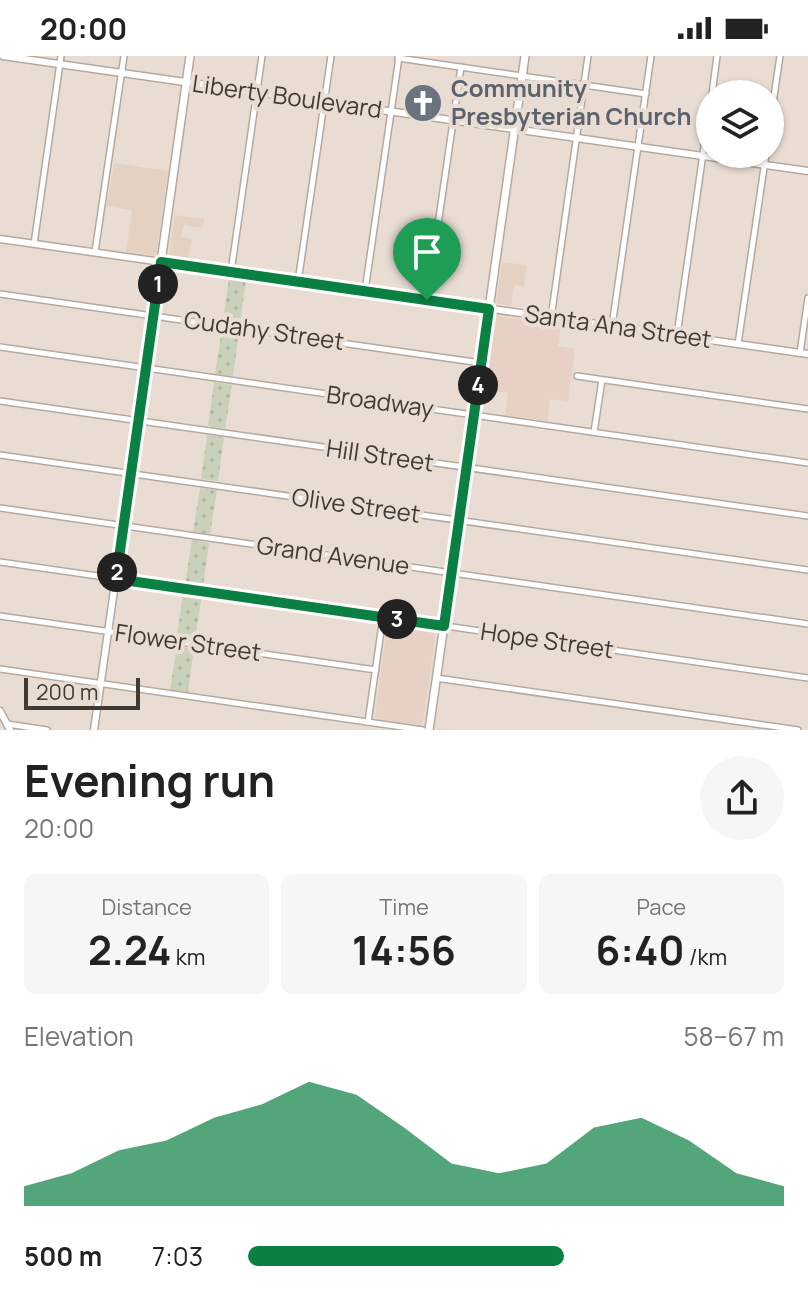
<!DOCTYPE html>
<html lang="en">
<head>
<meta charset="utf-8">
<style>
	body { margin:0; font-family:Manrope,sans-serif; background:#f6f6f6; color:#222; height:100vh; display:flex; flex-direction:column; font-size:30px; white-space:nowrap }
	* { box-sizing:border-box; margin:0 }
	p { font-size:26px; color:#767676 }
	.icon { flex:none; width:44px; height:44px; fill:none; stroke:currentColor; stroke-width:2; stroke-linecap:round; stroke-linejoin:round }
	.map { position:relative; height:674px; overflow:hidden }
	.drawer { display:flex; flex-direction:column; background:#fff; flex:1 }
	.drawer>* { flex:none }
	.tools { position:absolute; left:696px; top:24px; display:grid; gap:16px }
	.tools a { display:grid; place-items:center; width:88px; height:88px; border-radius:50%; background:#fff; box-shadow:0 2px 6px #0004; font-size:40px }
	.scale { position:absolute; left:24px; bottom:20px; width:116px; box-sizing:border-box; padding-left:8px; border:4px solid #3f3a35; border-top:0; font-size:22px; line-height:28px; white-space:nowrap; color:#3f3a35; -webkit-text-stroke:6px #e9ddd3; paint-order:stroke }
	.pin { position:absolute; display:grid; place-items:center; width:68px; height:68px; color:#fff; margin:-82px -34px; border-radius:50% 50% 50% 0; rotate:-45deg; box-shadow:0 0 8px #0007 }
	.pin .icon { rotate:45deg }
	.km { position:absolute; width:40px; height:40px; margin:-20px; border-radius:50%; background:#222; color:#fff; font-size:22px; line-height:40px; text-align:center }
	.round { display:grid; place-items:center; flex:none; width:84px; height:84px; border-radius:42px; background:#f6f6f6 }
	.summary { display:flex; align-items:center; justify-content:space-between; height:136px; padding:0 24px }
	h1 { font-size:44px; font-weight:700; line-height:60px }
	.stats { display:grid; grid-template-columns:repeat(3,1fr); gap:12px; height:136px; padding:8px 24px }
	.stats div { display:grid; align-content:center; border-radius:12px; background:#f6f6f6; text-align:center }
	.stats b { font-size:40px; font-weight:700 }
	.stats small { font-size:22px; font-weight:400 }
	.stats p { font-size:22px }
	.chart { height:224px; padding:16px 24px }
	.chart p { display:flex; justify-content:space-between }
	.chart svg { width:100%; height:144px; margin-top:8px; fill:#0b8043; opacity:.7 }
	ul { padding:0 24px; list-style:none; font-size:26px }
	li { display:grid; grid-template-columns:128px 96px 1fr; align-items:center; height:60px }
	li i { height:20px; border-radius:10px; background:#0b8043 }
	.status { display:flex; justify-content:space-between; align-items:center; height:56px; padding:0 40px; background:#fff; direction:ltr }
	.status svg { height:22px; fill:currentColor }
	.map>svg:first-child { display:block }
	.built { fill:#e4d1c2 }
	.education { fill:#e7d1c4 }
	.park { fill:url(#park-dots) }
	.lines { fill:none; stroke-linecap:round; stroke-linejoin:round }
	.minor-casing { stroke:#b5a99f; stroke-width:8 }
	.tertiary-casing { stroke:#b5a99f; stroke-width:9 }
	.secondary-casing { stroke:#b5a99f; stroke-width:10 }
	.minor { stroke:#fff; stroke-width:5 }
	.tertiary { stroke:#fff; stroke-width:6 }
	.secondary { stroke:#fff; stroke-width:7 }
	.route-casing { stroke:#fff; stroke-width:16 }
	.route { stroke:#0b8043; stroke-width:10 }
	.labels { text-anchor:middle; stroke-width:8; stroke-linejoin:round; paint-order:stroke }
	.worship-label { font-size:24px; font-weight:bold; fill:#5b616d; stroke:#e9ddd3; text-anchor:start }
	.street-label { font-size:24px; fill:#3f3a35; stroke:#e9ddd3 }
</style>
</head>
<body>
<div class="status"><b>20:00</b><svg viewBox="0 0 49 12"><path d="M0 12V9h3v3zM5 12V6h3v6zM10 12V3h3v9zM15 12V0h3v12zM26 1h20v11H26zM47 4h2v5h-2z"/></svg></div>
<div class="map">
<svg width="808" height="674" viewBox="0 0 808 674">
	<defs>
		<pattern id="park-dots" width="8" height="8" patternUnits="userSpaceOnUse" patternTransform="scale(2)"><rect width="8" height="8" fill="#c9d1ba"/><path d="M2 2h.1M6 6h.1" fill="none" stroke="#aeb4a0" stroke-width="1.8" stroke-linecap="round"/></pattern>
	</defs>
	<rect width="100%" height="100%" fill="#e9ddd3"/>
	<g class="built">
		<path d="M114,107L168,115L156,200L126,196L132,154L107,150Z"/>
		<path d="M175,159L204,163L203,172L184,169L181,181L192,183L188,204L169,200Z"/>
		<path d="M502,206L527,209L524,230L514,229L511,250L496,247Z"/>
	</g>
	<g class="education">
		<path d="M495,260L561,268L558,290L575,293L568,346L550,343L548,365L505,359L508,337L485,334Z"/>
		<path d="M391,566L433,573L436,576L423,666L420,669L377,663L375,660L387,569Z"/>
	</g>
	<g class="park">
		<path d="M229,222L246,224L240,268L223,265Z"/>
		<path d="M222,274L239,276L233,320L215,318Z"/>
		<path d="M214,326L232,329L225,373L208,370Z"/>
		<path d="M207,379L224,381L218,425L201,423Z"/>
		<path d="M200,432L217,434L210,478L193,476Z"/>
		<path d="M192,484L209,487L203,531L185,528Z"/>
		<path d="M183,537L202,539L195,583L177,581Z"/>
		<path d="M177,590L194,592L188,636L170,634Z"/>
	</g>
	<g class="lines">
		<g class="minor-casing">
			<g id="minor">
				<path d="M398,2L646,38"/>
				<path d="M712,38L717,0"/>
				<path d="M770,67L780,0"/>
				<path d="M34,188L61,0"/>
				<path d="M95,196L124,0"/>
				<path d="M231,216L262,0"/>
				<path d="M298,226L331,0"/>
				<path d="M365,235L399,1"/>
				<path d="M0,238L481,307"/>
				<path d="M427,244L461,11"/>
				<path d="M551,262L588,0"/>
				<path d="M612,270L651,0"/>
				<path d="M677,279L710,49"/>
				<path d="M738,288L766,98"/>
				<path d="M0,291L808,407"/>
				<path d="M800,297L808,242"/>
				<path d="M577,320L808,353"/>
				<path d="M0,345L808,460"/>
				<path d="M594,376L602,324"/>
				<path d="M0,399L808,514"/>
				<path d="M0,452L808,568"/>
				<path d="M0,506L808,622"/>
				<path d="M0,560L376,614"/>
				<path d="M0,613L423,674"/>
				<path d="M436,622L798,674"/>
				<path d="M368,666L383,561"/>
				<path d="M7,668L47,674"/>
			</g>
		</g>
		<g class="tertiary-casing">
			<g id="tertiary">
				<path d="M3,0L808,115"/>
				<path d="M0,183L808,298"/>
				<path d="M0,655L10,674"/>
				<path d="M94,674L161,206"/>
			</g>
		</g>
		<g class="secondary-casing">
			<g id="secondary">
				<path d="M161,206L190,0"/>
				<path d="M429,674L525,0"/>
			</g>
		</g>
		<use href="#minor" class="minor"/>
		<use href="#tertiary" class="tertiary"/>
		<use href="#secondary" class="secondary"/>
	</g>
	<g class="lines">
		<g class="route-casing">
			<path id="route" d="M161,206L489,253L444,570L116,523Z"/>
		</g>
		<use href="#route" class="route"/>
	</g>
	<defs>
		<g id="church-disc" transform="scale(2)"><circle r="9.5" fill="#6b7280" stroke="#e9ddd3"/><path d="M-1.2-6h2.4v3.5h3.3v2.4h-3.3V6h-2.4V-.1h-3.3v-2.4h3.3Z" fill="#fff"/></g>
	</defs>
	<g fill-rule="evenodd">
		<use href="#church-disc" x="423" y="47"/>
	</g>
	<g class="labels">
		<g class="worship-label">
			<text x="451" y="41">Community<tspan x="451" dy="28">Presbyterian Church</tspan></text>
		</g>
		<g class="street-label">
			<text transform="translate(287 41) rotate(8)" y="8">Liberty Boulevard</text>
			<text transform="translate(618 271) rotate(8)" y="8">Santa Ana Street</text>
			<text transform="translate(264 275) rotate(8)" y="8">Cudahy Street</text>
			<text transform="translate(380 346) rotate(8)" y="8">Broadway</text>
			<text transform="translate(380 400) rotate(8)" y="8">Hill Street</text>
			<text transform="translate(356 450) rotate(8)" y="8">Olive Street</text>
			<text transform="translate(333 500) rotate(8)" y="8">Grand Avenue</text>
			<text transform="translate(547 585) rotate(8)" y="8">Hope Street</text>
			<text transform="translate(188 587) rotate(8)" y="8">Flower Street</text>
		</g>
	</g>
</svg>
<div class="tools">
<a><svg class="icon" aria-label="layers" viewBox="0 0 24 24"><path d="M12 4l9 5-9 5-9-5zM3 14l9 5 9-5"/></svg></a>
</div>
<div class="scale">200 m</div>
<div class="pin" style="left:427px;top:244px;background:#1e9e55"><svg class="icon" aria-label="arrive" viewBox="0 0 24 24"><path d="M6 21V4h12l-3 4 3 4H6"/></svg></div>
<b class="km" style="left:158px;top:228px">1</b>
<b class="km" style="left:117px;top:516px">2</b>
<b class="km" style="left:397px;top:563px">3</b>
<b class="km" style="left:478px;top:329px">4</b>
</div>
<section class="drawer">
<div class="summary"><div><h1>Evening run</h1><p>20:00</p></div><a class="round"><svg class="icon" aria-label="share" viewBox="0 0 24 24"><path d="M12 15V3M7 8l5-5 5 5M5 13v7h14v-7"/></svg></a></div>
<div class="stats">
<div><p>Distance</p><b>2.24<small> km</small></b></div>
<div><p>Time</p><b>14:56</b></div>
<div><p>Pace</p><b>6:40<small> /km</small></b></div>
</div>
<div class="chart"><p><span>Elevation</span>58–67 m</p>
<svg viewBox="0 0 160 44" preserveAspectRatio="none"><path d="M0 44V38L10 34L20 27L30 24L40 17L50 13L60 6L70 10L80 20L90 31L100 34L110 31L120 20L130 17L140 24L150 34L160 38V44z"/></svg>
</div>
<ul>
<li><b>500 m</b>7:03<i style="width:59%"></i></li>
</ul>
</section>
</body>
</html>
